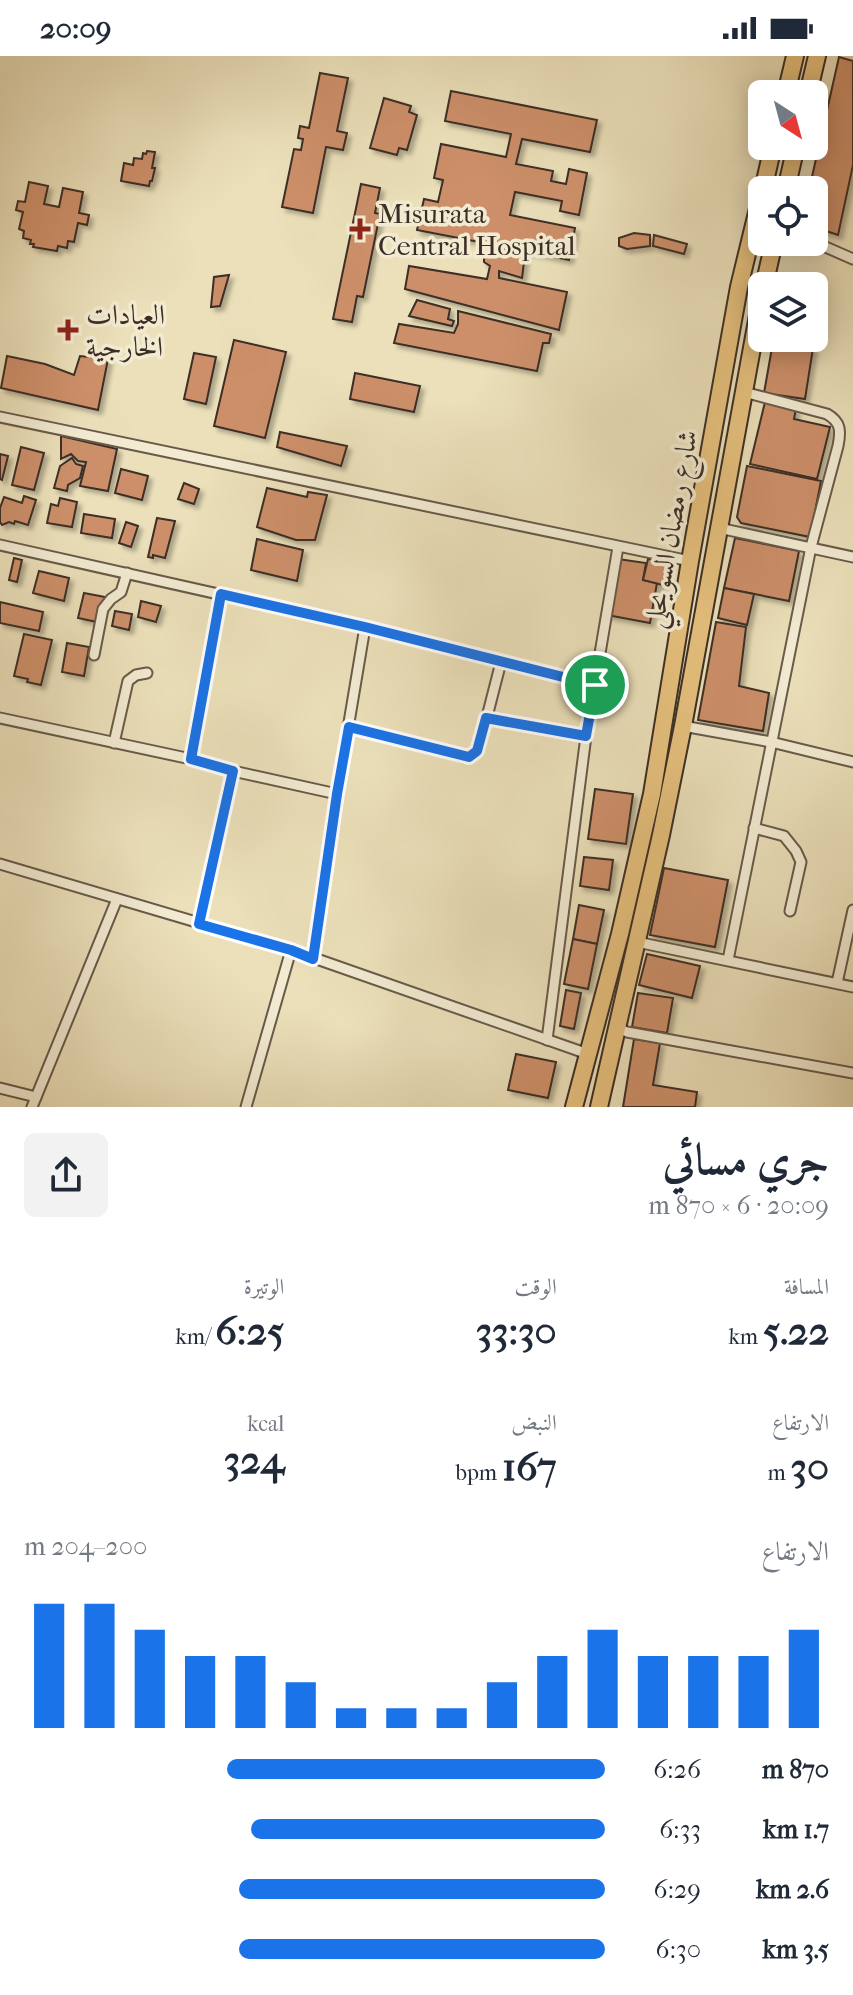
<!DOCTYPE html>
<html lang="ar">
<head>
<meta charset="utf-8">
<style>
	body { margin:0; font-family:"IM FELL French Canon",Amiri,serif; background:#f2f2f3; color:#1f2937; direction:rtl; height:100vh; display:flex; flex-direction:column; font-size:30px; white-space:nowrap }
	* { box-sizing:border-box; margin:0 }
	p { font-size:26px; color:#747a83 }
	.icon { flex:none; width:44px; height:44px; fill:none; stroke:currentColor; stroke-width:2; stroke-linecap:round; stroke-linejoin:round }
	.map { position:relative; height:1051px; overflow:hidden; direction:ltr }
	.details { display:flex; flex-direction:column; background:#fff; flex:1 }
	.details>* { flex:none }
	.needle { width:52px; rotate:144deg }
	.fabs { position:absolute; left:748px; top:24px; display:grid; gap:16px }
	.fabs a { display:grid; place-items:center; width:80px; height:80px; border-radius:12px; background:#fff; box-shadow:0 4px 20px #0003; font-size:40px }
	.pin { position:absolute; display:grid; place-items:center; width:68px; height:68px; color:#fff; margin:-34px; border:4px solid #fff; border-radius:50%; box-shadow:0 2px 8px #0007 }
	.round { display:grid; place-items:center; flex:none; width:84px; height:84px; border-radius:12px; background:#f2f2f3 }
	.headline { display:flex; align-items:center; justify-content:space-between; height:136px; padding:0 24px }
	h1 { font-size:44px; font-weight:700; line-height:60px }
	.metrics { display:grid; grid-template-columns:repeat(3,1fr); gap:12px; height:136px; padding:8px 24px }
	.metrics div { display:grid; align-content:center }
	.metrics b { font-size:40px; font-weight:700 }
	.metrics small { font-size:22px; font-weight:400 }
	.metrics p { font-size:22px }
	.chart { height:224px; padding:16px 24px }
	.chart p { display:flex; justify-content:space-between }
	.chart svg { width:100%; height:144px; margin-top:8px; stroke:#1a73e8; stroke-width:6 }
	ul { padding:0 24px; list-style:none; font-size:26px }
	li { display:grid; grid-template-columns:128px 96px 1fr; align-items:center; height:60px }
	li i { height:20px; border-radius:10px; background:#1a73e8 }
	.status { display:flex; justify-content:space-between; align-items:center; height:56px; padding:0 40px; background:#fff; direction:ltr }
	.status svg { height:22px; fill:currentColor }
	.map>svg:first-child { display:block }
	.building { fill:#cc8f69; stroke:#3c2e25; stroke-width:2; filter:url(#shadow) }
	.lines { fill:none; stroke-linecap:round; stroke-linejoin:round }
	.minor-casing { stroke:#685a4a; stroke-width:13 }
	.primary-casing { stroke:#3c2e25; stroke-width:20 }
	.minor { stroke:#f2ebd2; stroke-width:9 }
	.primary { stroke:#e6c07d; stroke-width:16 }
	.route-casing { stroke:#fff; stroke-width:16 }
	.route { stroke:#1a73e8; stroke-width:10 }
	.poi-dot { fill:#8f2418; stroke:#f2ebd2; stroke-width:3 }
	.labels { text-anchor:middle; stroke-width:7; stroke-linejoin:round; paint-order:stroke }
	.poi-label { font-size:28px; fill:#3c2e25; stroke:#f2ebd2; text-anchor:start }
	.street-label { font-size:28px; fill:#3c2e25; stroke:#f2ebd2 }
</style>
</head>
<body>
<div class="status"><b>20:09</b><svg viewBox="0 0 49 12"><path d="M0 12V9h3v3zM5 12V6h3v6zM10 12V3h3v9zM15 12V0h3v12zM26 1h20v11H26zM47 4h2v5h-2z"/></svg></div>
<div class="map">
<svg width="853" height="1051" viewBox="0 0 853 1051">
	<defs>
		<filter id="shadow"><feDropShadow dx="4" dy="4" stdDeviation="2" flood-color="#0004"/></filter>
	</defs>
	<rect width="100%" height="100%" fill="#ebe0ba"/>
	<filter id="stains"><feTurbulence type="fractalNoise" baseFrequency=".0025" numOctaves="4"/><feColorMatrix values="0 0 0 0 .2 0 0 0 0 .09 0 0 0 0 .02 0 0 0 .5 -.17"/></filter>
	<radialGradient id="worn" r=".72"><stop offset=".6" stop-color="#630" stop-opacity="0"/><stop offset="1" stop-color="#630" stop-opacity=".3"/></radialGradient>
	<g class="building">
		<path d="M839,1L853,5V109L838,179L814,171V134H809Z"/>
		<path d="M320,17L348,22L337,75L347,77L343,94L326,91L313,157L282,151L294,93L301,94L303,83L298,82L300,70L309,72Z"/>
		<path d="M451,35L597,64L590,96L522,83L516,108L553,115L551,125L566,128L569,113L587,117L579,159L560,155L562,145L515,136L510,159L575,172L569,204L500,189L501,193L525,198L522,222L499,215V222L567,236L559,274L405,233L409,210L487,223L490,210L484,206V199L495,198V189L417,174L424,143L438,146L443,124L434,122L441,88L506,101L511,78L445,65Z"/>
		<path d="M384,42L411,50L409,56L417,59L407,94L399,92L397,99L370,92Z"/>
		<path d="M147,95L155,96L152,112H155L152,125H150L149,130L121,125L124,107L133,109L134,102L142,103L143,97L146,98Z"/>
		<path d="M29,126L48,130L44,148L59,151L63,132L83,136L79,157L89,159L87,169L78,167L74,186L68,185L67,192L58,190L57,195L33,191L34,188H30L31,184L23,182L24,175L19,173L23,156L16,154L18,145L25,146Z"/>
		<path d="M361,128L380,132L375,157L380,158L363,241L357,240L352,266L333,263Z"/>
		<path d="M634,177L650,179V190L627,193L619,190V182Z"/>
		<path d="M654,179L687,188L684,198L653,190Z"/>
		<path d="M229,219L220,250L211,251L214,221Z"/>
		<path d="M417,244L450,253L448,263L454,265L452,270L409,260Z"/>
		<path d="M458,255L551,278L549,287H543L537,315L394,287L399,268L454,277L458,268Z"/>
		<path d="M234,284L286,296L265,382L214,370Z"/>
		<path d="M773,286L813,292L805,343L764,337Z"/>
		<path d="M194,297L216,301L206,348L184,343Z"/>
		<path d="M7,300L45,308L74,319L80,300L108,303L98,354L1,332Z"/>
		<path d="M355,317L420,330L414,356L350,343Z"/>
		<path d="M765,346L796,353L794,363L830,371L817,423L750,408Z"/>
		<path d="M280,376L347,390L341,410L277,391Z"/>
		<path d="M61,380L117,393L108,435L80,430L86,406L78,405L71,398L61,403Z"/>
		<path d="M21,391L44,397L34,434L12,429Z"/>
		<path d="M0,398L8,400L2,424L0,423Z"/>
		<path d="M72,402L76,408L83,410L80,422L68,429L67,435L54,432L60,410Z"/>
		<path d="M747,410L821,425L810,481L741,467L737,461Z"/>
		<path d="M121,413L148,420L142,444L115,437Z"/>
		<path d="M184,427L199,433L194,448L178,443Z"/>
		<path d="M267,432L307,441L308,436L327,439L315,484H296L257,471Z"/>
		<path d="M24,440L36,444L28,469L15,465L14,468L9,466L2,469L0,466V452L4,441L22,447Z"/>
		<path d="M60,442L77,446L72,471L47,467L51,448L58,450Z"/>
		<path d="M84,458L115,463L112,482L81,477Z"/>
		<path d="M157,462L175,465L165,502L153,499V502L148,501Z"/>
		<path d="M126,466L138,470L131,491L119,487Z"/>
		<path d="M735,482L799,495L789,545L724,532Z"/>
		<path d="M257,483L303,494L297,525L251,514Z"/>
		<path d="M14,502L22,504L17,526L9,524Z"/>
		<path d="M618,503L646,507L643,524L657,527L650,567L607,559Z"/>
		<path d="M648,503L669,506L663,529L643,524Z"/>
		<path d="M39,515L69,522L64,545L33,537Z"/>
		<path d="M724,532L754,538L747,569L718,562Z"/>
		<path d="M84,537L105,541L97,566L78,562Z"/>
		<path d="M141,545L161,550L156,566L138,561Z"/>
		<path d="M0,546L43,556L39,575L0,567Z"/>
		<path d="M115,555L132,558L129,574L112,570Z"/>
		<path d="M716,566L746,571L739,630L769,637L763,675L698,664Z"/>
		<path d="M24,578L52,584L41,629L27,626L28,623L14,620Z"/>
		<path d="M67,587L89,591L84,620L62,616Z"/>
		<path d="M595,733L633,738L626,788L588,783Z"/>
		<path d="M584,801L613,804L609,834L580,830Z"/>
		<path d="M664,812L728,824L715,891L650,879Z"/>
		<path d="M579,849L604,854L597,888L573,883Z"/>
		<path d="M573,883L597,888L588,933L564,928Z"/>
		<path d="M647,898L700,910L692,942L639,929Z"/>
		<path d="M566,934L581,937L574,973L560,970Z"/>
		<path d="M638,937L673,942L667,977L632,971Z"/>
		<path d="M634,983L660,987L653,1029L697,1036L695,1051H623Z"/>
		<path d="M516,998L556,1006L548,1042L508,1034Z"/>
	</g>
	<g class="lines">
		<g class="minor-casing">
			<g id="minor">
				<path d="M814,186L853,203"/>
				<path d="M0,361L690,505"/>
				<path d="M719,472L853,501"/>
				<path d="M0,489L365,571L595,629"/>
				<path d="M94,599L103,553L111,543L121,536L127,517"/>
				<path d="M0,662L191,703L233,715L337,738"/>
				<path d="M486,662L586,680"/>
				<path d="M683,670L771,686L853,706"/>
				<path d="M349,671L464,701L472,700L479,692L501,606"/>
				<path d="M114,687L128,625L136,619L147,617"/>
				<path d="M191,703L221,538"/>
				<path d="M754,772L784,780L796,795L801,806L790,855"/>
				<path d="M0,808L291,894L588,998"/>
				<path d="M199,868L233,715"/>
				<path d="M637,886L853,931"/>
				<path d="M313,903L337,738L365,571"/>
				<path d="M728,904L811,491L838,390C841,375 841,366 827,358L744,336"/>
				<path d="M837,927L853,854"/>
				<path d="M618,972L627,976L853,1017"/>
				<path d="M547,984L586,680L618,491"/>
				<path d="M0,1032L36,1041"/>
				<path d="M32,1051L117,843"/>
				<path d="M246,1051L291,894"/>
			</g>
		</g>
		<g class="primary-casing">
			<g id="primary">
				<path d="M786,38L795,0"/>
				<path d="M808,38L817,0"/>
				<path d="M763,134L773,90"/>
				<path d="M786,134L796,90"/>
				<path d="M764,230L774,186"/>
				<path d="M574,1051L620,878L652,738L690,505L730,281L739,231L762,136"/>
				<path d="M599,1051L661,779L683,670L762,237"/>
			</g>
		</g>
		<use href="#minor" class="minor"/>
		<use href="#primary" class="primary"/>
	</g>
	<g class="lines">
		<g class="route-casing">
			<path id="route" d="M221,538L365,571L595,629L586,680L486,662L477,695L469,701L349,671L337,738L313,903L291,894L199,868L233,715L191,703Z"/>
		</g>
		<use href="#route" class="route"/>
	</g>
	<g class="poi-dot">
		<path d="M356 161h8v8h8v8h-8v8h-8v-8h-8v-8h8z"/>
		<path d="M64 262h8v8h8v8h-8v8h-8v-8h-8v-8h8z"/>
	</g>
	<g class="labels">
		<g class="poi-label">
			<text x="378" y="167">Misurata<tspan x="378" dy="32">Central Hospital</tspan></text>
			<text x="86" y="268">العيادات<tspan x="86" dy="32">الخارجية</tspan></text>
		</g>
		<g class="street-label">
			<text transform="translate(670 473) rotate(-80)" y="10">شارع رمضان السويحلي</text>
		</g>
	</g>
	<rect width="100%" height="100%" filter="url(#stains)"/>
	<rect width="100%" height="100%" fill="url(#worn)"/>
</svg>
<div class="fabs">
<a><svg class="needle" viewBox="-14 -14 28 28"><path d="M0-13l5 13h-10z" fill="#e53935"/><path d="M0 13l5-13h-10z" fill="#747a83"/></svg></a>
<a><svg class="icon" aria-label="locate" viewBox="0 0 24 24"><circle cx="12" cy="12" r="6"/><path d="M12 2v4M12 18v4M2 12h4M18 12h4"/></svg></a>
<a><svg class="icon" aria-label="layers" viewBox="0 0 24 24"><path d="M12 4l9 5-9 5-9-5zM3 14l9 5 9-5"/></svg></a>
</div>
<div class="pin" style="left:595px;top:629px;background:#1e9e55"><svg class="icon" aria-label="arrive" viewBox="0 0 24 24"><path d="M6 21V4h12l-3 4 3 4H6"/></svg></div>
</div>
<section class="details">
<div class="headline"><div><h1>جري مسائي</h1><p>20:09 · 6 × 870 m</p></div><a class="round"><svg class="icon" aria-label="share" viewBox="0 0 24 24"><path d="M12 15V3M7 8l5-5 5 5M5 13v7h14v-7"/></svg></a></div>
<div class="metrics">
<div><p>المسافة</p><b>5.22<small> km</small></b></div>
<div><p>الوقت</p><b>33:30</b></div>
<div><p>الوتيرة</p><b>6:25<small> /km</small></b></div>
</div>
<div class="metrics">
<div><p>الارتفاع</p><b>30<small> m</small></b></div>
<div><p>النبض</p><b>167<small> bpm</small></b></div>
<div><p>kcal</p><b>324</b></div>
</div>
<div class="chart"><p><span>الارتفاع</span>200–204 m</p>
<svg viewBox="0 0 160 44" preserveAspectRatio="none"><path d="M5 44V6M15 44V6M25 44V14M35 44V22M45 44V22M55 44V30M65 44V38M75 44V38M85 44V38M95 44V30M105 44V22M115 44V14M125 44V22M135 44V22M145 44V22M155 44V14"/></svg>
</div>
<ul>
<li><b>870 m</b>6:26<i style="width:65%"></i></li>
<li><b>1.7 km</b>6:33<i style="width:61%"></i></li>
<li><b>2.6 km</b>6:29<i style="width:63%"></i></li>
<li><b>3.5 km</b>6:30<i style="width:63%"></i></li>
</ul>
</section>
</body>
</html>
